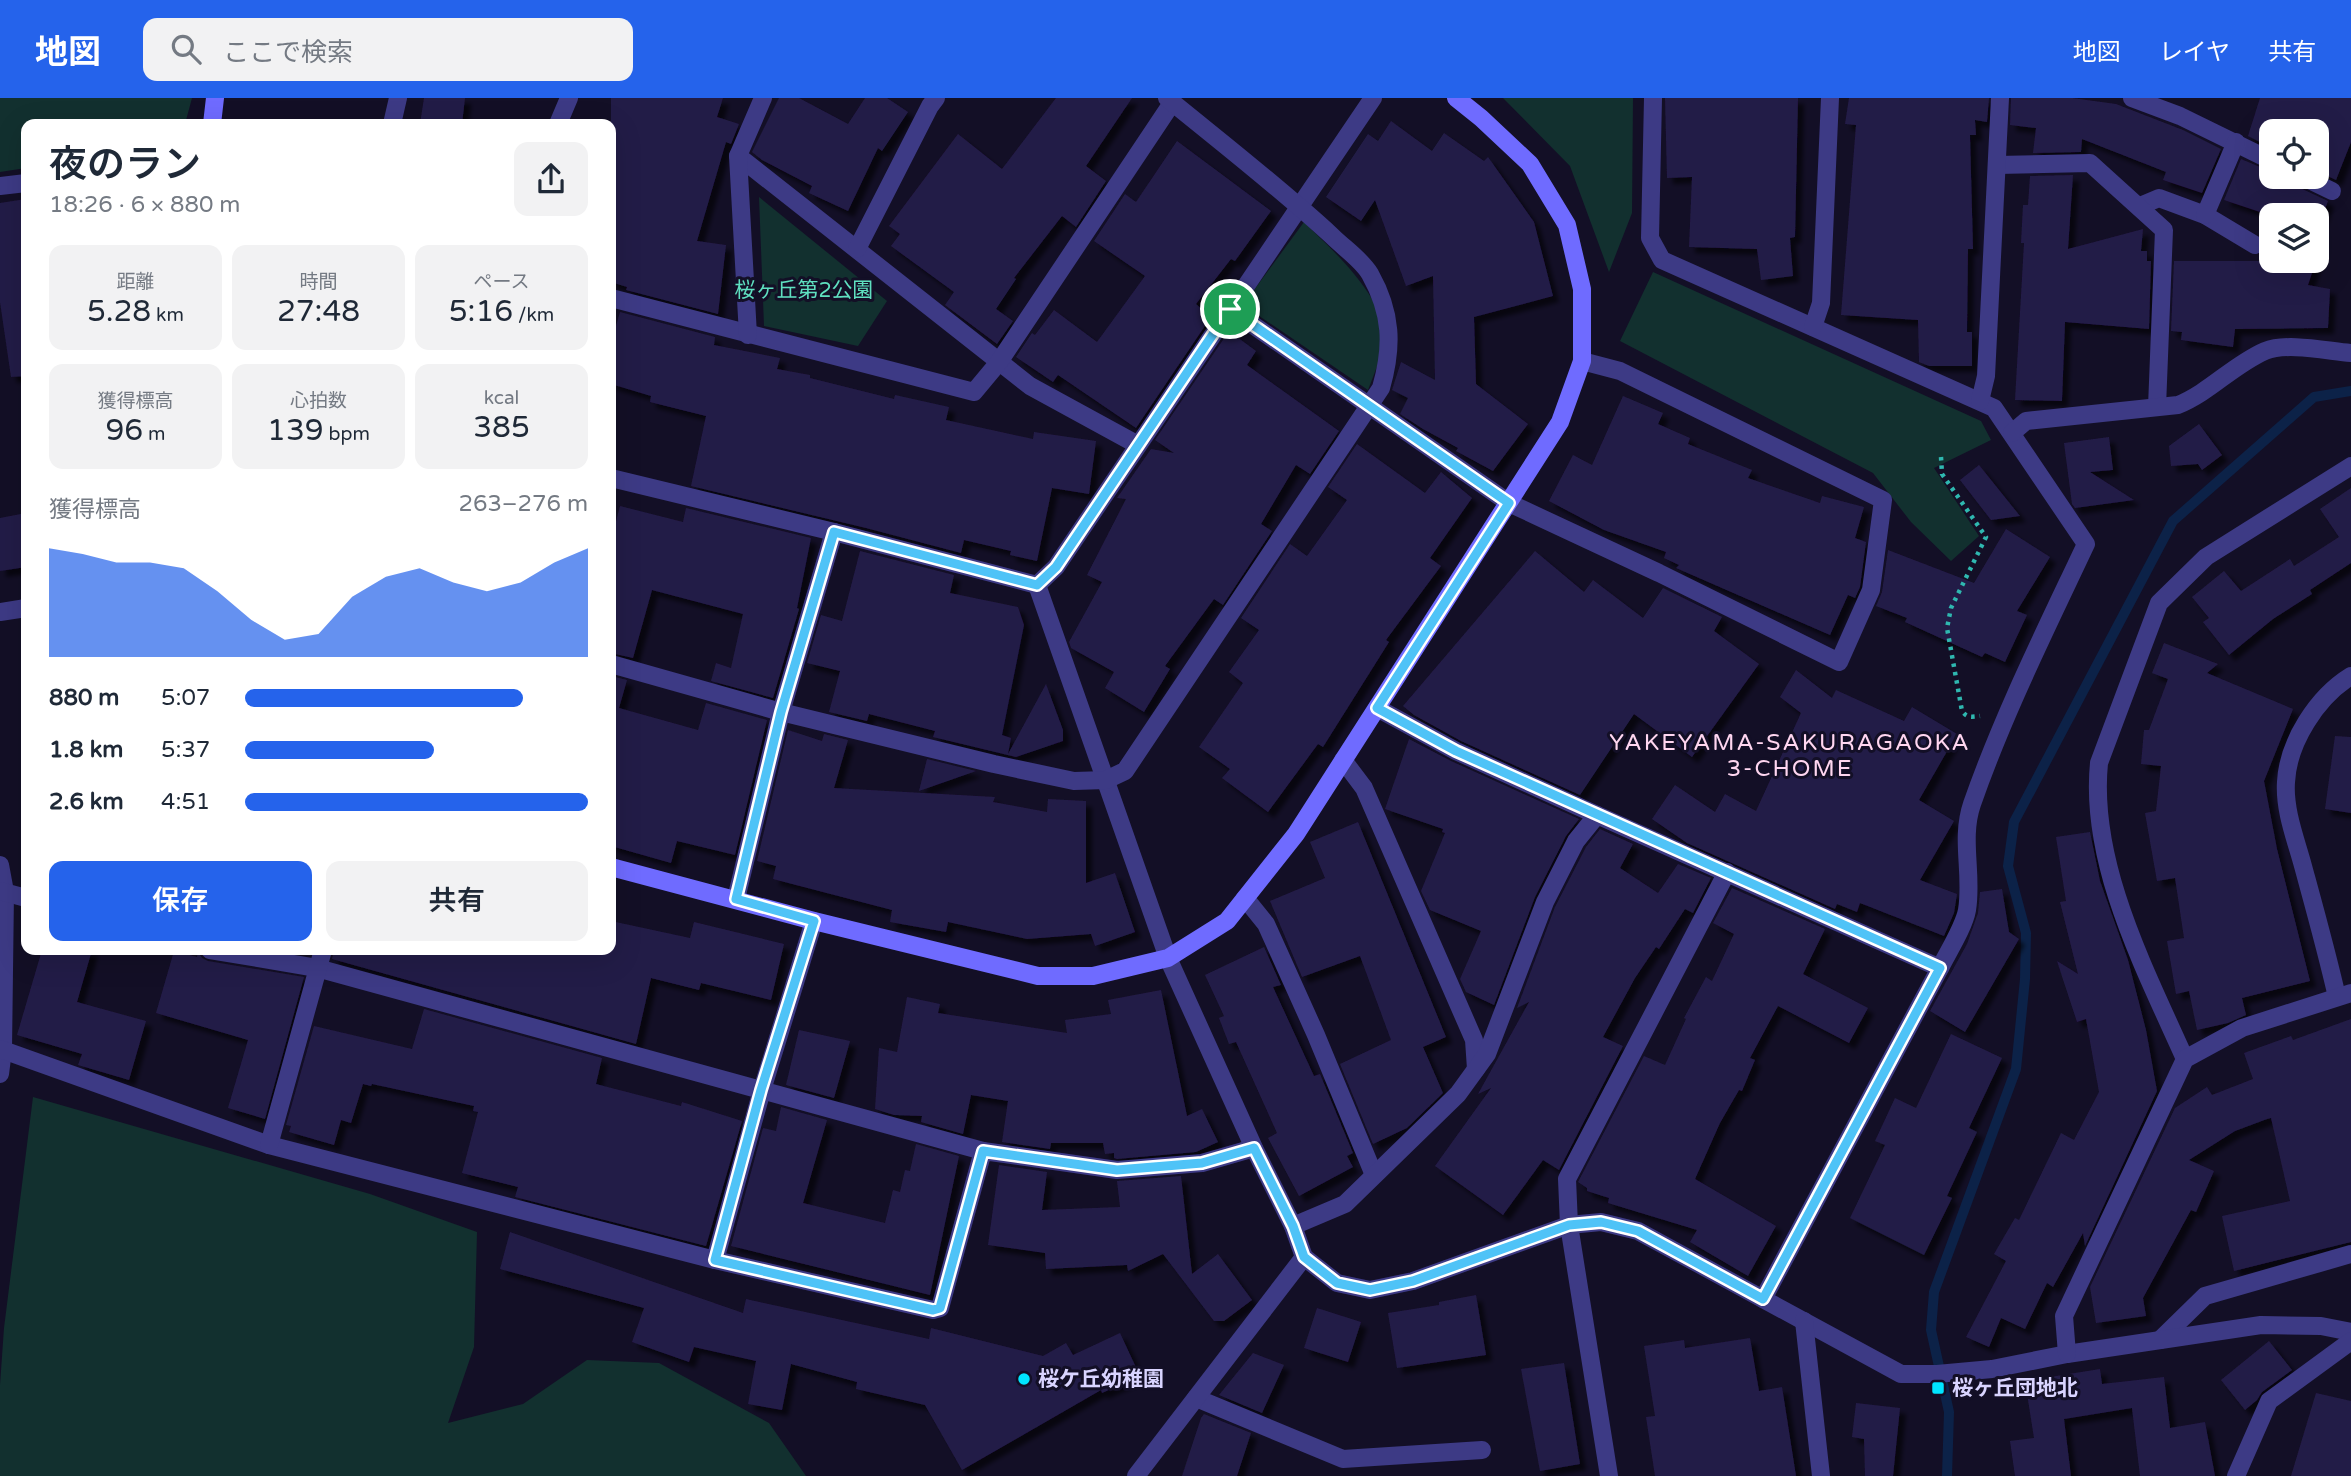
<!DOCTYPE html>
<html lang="ja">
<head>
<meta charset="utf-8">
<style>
	body { margin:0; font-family:"Varela Round","Noto Sans JP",sans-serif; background:#f2f2f3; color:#1f2937; height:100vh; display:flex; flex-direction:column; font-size:26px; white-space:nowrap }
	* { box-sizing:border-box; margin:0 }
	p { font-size:23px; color:#747a83 }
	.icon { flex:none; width:38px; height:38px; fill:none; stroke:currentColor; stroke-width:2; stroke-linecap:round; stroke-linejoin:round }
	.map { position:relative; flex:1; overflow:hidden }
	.panel { position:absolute; left:21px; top:21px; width:595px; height:836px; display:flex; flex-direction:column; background:#fff; border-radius:14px; box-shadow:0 7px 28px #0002 }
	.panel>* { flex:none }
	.buttons { position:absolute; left:2259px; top:21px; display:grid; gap:14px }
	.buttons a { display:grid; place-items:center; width:70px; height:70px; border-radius:14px; background:#fff; box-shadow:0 7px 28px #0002; font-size:35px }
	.pin { position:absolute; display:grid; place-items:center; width:60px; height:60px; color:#fff; margin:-30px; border:4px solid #fff; border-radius:50%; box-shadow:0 2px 7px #0007 }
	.round { display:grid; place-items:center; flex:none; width:74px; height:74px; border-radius:14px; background:#f2f2f3 }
	.head { display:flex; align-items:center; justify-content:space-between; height:119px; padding:0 28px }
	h1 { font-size:38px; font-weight:600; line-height:52px }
	.stats { display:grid; grid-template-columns:repeat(3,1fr); gap:10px; height:119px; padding:7px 28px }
	.stats div { display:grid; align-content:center; border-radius:14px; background:#f2f2f3; text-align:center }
	.stats b { font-size:30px; font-weight:600 }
	.stats small { font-size:19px; font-weight:400 }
	.stats p { font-size:19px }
	.chart { height:196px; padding:14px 28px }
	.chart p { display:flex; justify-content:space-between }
	.chart svg { width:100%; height:126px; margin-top:7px; fill:#2563eb; opacity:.7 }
	.cta { display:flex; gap:14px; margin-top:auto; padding:14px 28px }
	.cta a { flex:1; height:80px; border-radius:14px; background:#2563eb; color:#fff; font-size:28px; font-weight:600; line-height:80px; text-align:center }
	.cta a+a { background:#f2f2f3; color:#1f2937 }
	ul { padding:0 28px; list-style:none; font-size:23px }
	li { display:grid; grid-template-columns:112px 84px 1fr; align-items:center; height:52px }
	li i { height:18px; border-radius:9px; background:#2563eb }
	header { display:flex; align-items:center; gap:42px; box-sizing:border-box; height:98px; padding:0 35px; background:#2563eb; color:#fff }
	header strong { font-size:33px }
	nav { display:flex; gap:38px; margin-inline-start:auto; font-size:24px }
	.search { width:490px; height:63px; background:#f2f2f3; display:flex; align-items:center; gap:18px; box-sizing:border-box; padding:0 24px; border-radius:14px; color:#747a83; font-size:26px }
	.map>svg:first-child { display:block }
	.green { fill:#12302f }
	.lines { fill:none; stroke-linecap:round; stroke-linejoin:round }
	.stream { stroke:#0c2248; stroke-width:10 }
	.building { fill:#241b47; filter:url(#shadow) }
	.path { stroke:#2fb8b0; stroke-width:4.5; stroke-dasharray:3.5 5; stroke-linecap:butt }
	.lane { stroke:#3d3a85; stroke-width:18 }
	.street { stroke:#3d3a85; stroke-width:18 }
	.secondary { stroke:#6f6bff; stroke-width:18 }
	.route-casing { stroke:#fff; stroke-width:14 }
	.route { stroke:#4fc3f7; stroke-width:9 }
	.poi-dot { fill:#00e5ff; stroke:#130f26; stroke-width:2.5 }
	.labels { text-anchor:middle; stroke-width:6; stroke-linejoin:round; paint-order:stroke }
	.park-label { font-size:21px; fill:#5fe0c0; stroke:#130f26 }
	.poi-label { font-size:21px; font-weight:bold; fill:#d9d4ff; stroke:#130f26; text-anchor:start }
	.neighbourhood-label { font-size:23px; letter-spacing:2px; fill:#ffd6f0; stroke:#130f26 }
</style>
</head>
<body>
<header>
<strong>地図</strong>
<div class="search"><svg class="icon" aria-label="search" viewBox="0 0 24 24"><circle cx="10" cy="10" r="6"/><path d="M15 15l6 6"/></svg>ここで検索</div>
<nav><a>地図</a><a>レイヤ</a><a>共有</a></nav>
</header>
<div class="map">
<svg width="2351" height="1378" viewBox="0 0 2351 1378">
	<defs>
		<filter id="shadow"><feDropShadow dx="6" dy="6" stdDeviation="2" flood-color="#0009"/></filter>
	</defs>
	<rect width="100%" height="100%" fill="#130f26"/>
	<g class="green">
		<path d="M0,0H192L185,26H26V70L0,74Z"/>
		<path d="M1503,0H1633L1632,115L1609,174L1570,68Z"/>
		<path d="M759,99L887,203L858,248L764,228Z"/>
		<path d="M1304,124C1329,149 1383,197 1383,234C1384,254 1375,274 1368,292L1243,207Z"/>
		<path d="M1653,174L1981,323L1991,342L1934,370L1979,438L1951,463L1911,424L1873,375L1620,243Z"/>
		<path d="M33,999L370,1096L477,1134L474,1249L448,1325L523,1306L587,1262L659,1265L769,1325L806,1378H0V1287L4,1230Z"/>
	</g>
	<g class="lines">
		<path class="stream" d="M1947,1378L1949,1314L1931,1232L1934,1194L2016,971L2025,881L2026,835L2008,768L2014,724L2173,423L2314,299L2351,293"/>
	</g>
	<g class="building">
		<path d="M424,0H465L462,26H420Z"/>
		<path d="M611,0H723L717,19L739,26L731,46L726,44L697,143L726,147L718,216L626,192L627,189L611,184Z"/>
		<path d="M779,0H799L848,26L865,0H887L908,14L882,53L878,50L848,113L809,95L812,88L762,62L752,54Z"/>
		<path d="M1056,0H1132L1086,68L1106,83L1076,129L1062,118L1014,180L1016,181L996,211L1013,223L997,246L945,207L954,194L891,148L900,136L889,128L958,36L1002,71Z"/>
		<path d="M1665,0H1798L1795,139L1790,140L1793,178L1761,182L1757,151L1689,149L1692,79L1667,80Z"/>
		<path d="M1849,0H1989L1987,24L1975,22L1976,37H1970L1973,151H1968L1967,234H1972V268H1929L1919,264L1918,222L1841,217L1856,27L1845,26Z"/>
		<path d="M2011,0H2072L2116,6L2183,32L2221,51L2202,95L2163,82L2166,74L2082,41L2081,54L2033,55L2036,30L2010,27Z"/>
		<path d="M2260,0H2351V44L2336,82L2317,73V33H2272V50L2248,38Z"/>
		<path d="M1391,23L1432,53L1444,35L1484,63L1488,59L1534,124L1553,198L1474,219L1476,286L1528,326L1493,373L1456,353L1458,350L1423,331L1400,316L1408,300L1392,292L1401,264L1435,282L1433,178L1406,188L1375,102L1361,123L1326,99L1368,36L1378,43Z"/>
		<path d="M1177,43L1271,113L1235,163L1231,161L1196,206L1211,219L1136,330L1058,277L1053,284L1016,259L1032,235L1035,237L1054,212L1097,244L1145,178L1094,143L1125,96L1136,104Z"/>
		<path d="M2241,61L2272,74V79H2292L2293,85L2298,89L2328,103L2317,132V117L2272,118L2224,102Z"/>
		<path d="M2073,77L2068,151L2143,131L2141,153H2147V163H2151L2149,231L2065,224L2062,303L2015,302L2024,145H2021L2023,107H2028L2030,78Z"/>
		<path d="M26,101V278L11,279L0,204V105Z"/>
		<path d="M2174,163H2316L2308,187L2330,191L2328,230L2235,231L2233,249L2181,242L2182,234L2171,233Z"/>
		<path d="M620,214L715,239L714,247L780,260L777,271L810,277V280L894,301L895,297L949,309L946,322L1033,341L1034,334L1096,343L1089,396L1052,390L1037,463L1010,457L1011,453L964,442L961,455L866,430L691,388L706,318L650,304L651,298L611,286V245Z"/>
		<path d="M1229,233L1256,253L1247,267L1339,333L1310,376L1296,367L1261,426L1272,433L1223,507L1214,501L1165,568L1170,571L1144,614L1105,590L1114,574L1071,550L1069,544L1102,484L1087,477L1126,401L1117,400L1151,351L1174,355L1155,342Z"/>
		<path d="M1623,298L1663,315L1658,326L1690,340L1688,346L1752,372L1748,380L1820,405L1822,398L1864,409L1855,440L1866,444L1860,489L1855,500L1848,497L1830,537L1676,470L1679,467L1664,460L1666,454L1604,432L1549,403L1573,357L1592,367Z"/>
		<path d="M2199,326L2222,357L2202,372L2198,366L2171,368L2169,348Z"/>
		<path d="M2109,339L2113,372L2090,374L2134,402L2075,410L2072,406L2064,345Z"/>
		<path d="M1357,346L1425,395L1441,374L1472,400L1430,460L1441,468L1386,542L1389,544L1323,649L1318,646L1268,714L1222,680L1230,671L1199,649L1243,585L1229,574L1259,532L1241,520L1290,446L1307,458L1347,402L1328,389Z"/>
		<path d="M1979,367L2020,418L1991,422L1960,382Z"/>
		<path d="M2351,390V465L2310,492L2312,496L2273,521L2229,557L2203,524L2209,520L2192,499L2224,473L2241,493L2290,461L2294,468L2339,439L2320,411Z"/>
		<path d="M620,408L683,424L686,410L811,440L797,510L799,511L773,600L711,583L716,565L731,570L743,516L652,492L633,560L611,555V443Z"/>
		<path d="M26,415V469L0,473V420Z"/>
		<path d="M2006,431L2050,459L2017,513L2027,517L2005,564L1985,555L1982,559L1905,524L1907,520L1876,508L1882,494L1888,452L1974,485Z"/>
		<path d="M860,453L954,477L950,495L1018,509L1024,527L1002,637L1011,640L1008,656L1046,586L1063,632V643L1016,659L933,639L935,633L869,616L867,623L829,614L840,573L807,565L821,517L842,523Z"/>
		<path d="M1535,453L1584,494L1593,482L1643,520L1663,490L1722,519L1714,533L1759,566L1692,659L1634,616L1580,697L1461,643L1414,617L1403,608Z"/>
		<path d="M2164,545L2218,566L2207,575L2293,611L2264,683L2277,751L2310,883L2242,900L2246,917L2228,925L2197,932L2189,893L2176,896L2167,843L2184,840L2175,780L2157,783L2145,715L2156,713L2161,668L2141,666L2144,632H2149L2168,581L2152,575Z"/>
		<path d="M1796,572L1832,600L1836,592L1904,623L1912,609L1957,636L1919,702L1954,723L1920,782L1957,796L1954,815L1944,838L1860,805L1857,814L1837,806L1835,811L1687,745L1652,721L1675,687L1715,714L1725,696L1756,713L1801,615L1780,599Z"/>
		<path d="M611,578L627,582L619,610L698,632L706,605L767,622L735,757L677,743L671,765L611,748Z"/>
		<path d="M788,632L822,643L824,636L848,642L834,690L995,699L993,704L1047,714L1048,701L1086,703V785L1115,775L1135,834L1095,848L1091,836L1027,841L948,824L946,834L890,824L892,812L773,781L776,768L757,763Z"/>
		<path d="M2335,638L2351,639V715L2325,711Z"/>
		<path d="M1409,641L1451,663L1579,721L1566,738L1535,799L1494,907L1466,894L1460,881L1481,833L1430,812L1421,793L1445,735L1442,734L1443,731L1385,711Z"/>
		<path d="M927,661L976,673L919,693Z"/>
		<path d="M1358,724L1446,939L1423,949L1443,995L1407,1030L1373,1046L1340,966L1391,942L1360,858L1302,879L1270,803L1325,780L1310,744Z"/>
		<path d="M1600,731L1633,746L1620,770L1658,795L1678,766L1711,780L1693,815L1685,811L1659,851L1656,849L1635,880L1603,939L1623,948L1559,1072L1543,1062L1503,1117L1435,1068L1491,990L1478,996L1529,904L1517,910L1555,809L1586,749Z"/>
		<path d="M2090,734L2100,783L2128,862L2146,932L2157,993L2085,1148L2083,1135L2053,1189L2047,1185L2025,1231L2001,1220L1989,1249L1966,1239L2006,1163L1994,1156L2015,1120L2019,1122L2061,1035L2074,1042L2099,994L2086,921L2077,924L2057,863L2078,876L2060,804L2066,803L2056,739Z"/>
		<path d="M1732,790L1825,831L1803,876L1868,910L1849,945L1778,908L1750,960L1755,962L1742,993L1739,992L1720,1025L1695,1081L1776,1128L1748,1178L1690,1144L1697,1132L1608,1105L1609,1100L1587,1093V1090L1578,1084L1644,958L1665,967L1686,921L1684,920L1706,879L1712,883L1734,836L1713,825Z"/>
		<path d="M2002,791L2009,834L2019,841L1965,934L1930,913L1967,846L1978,815L1980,794Z"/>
		<path d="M611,823L690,840L694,824L784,846L771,902L701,885L699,892L651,880L636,946L332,861L334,852H611Z"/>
		<path d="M1264,849L1281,887L1273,889L1314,978L1320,976L1353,1055L1347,1058L1353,1069L1299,1098L1268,1040L1277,1035L1236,944L1229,946L1219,920L1224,918L1205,877Z"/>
		<path d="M42,852H92L77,904L146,923L129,982L78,967L82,956L17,937Z"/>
		<path d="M174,853L197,859L198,854L202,860L208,863L304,879L265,1021L228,1010L248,942L156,915Z"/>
		<path d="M1161,892L1187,1018L1202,1011L1218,1044L1196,1054L1117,1061L1114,1060V1055L1105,1056L1103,1045H1051L1050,1051L1002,1044L1008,1003L971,997L963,1036L921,1024L922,1018L894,1017L875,1011L879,950L897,954L907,899L940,906L938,915L1067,935L1065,922L1111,916L1108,902Z"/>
		<path d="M424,911L602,960L596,986L681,1008L682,1004L742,1023L706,1148L515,1099L518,1089L462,1075L478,1014L473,1013L474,1008L372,986L371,988L363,986L351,1025L341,1022L334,1047L289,1034L291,1028L286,1027L314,928L412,951Z"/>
		<path d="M2351,921V1144L2234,1173L2222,1118L2290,1103L2271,1020L2267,1021L2235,1033L2189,1062L2214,1073L2196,1114L2191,1112L2143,1200L2146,1218L2096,1225L2090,1189L2175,1010L2207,989L2212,997L2253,981L2244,955L2291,938L2293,942Z"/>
		<path d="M799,932L850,943L834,1000L786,987Z"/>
		<path d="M1951,936L2002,960L1969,1030L1977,1034L1947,1098L1952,1100L1924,1157L1850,1120L1885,1047L1875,1043L1895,1000L1916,1010Z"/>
		<path d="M781,1009L827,1022L803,1105L885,1125L893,1092L900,1094L905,1072L910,1073L916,1046L959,1058L930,1197L731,1148L763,1030L776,1033Z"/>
		<path d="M999,1067L1047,1074L1042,1112L1120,1109L1117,1083L1181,1078L1192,1176L1218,1156L1252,1202L1224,1223H1214L1163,1156L1128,1173L1127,1167L1046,1171L1045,1155L988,1147Z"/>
		<path d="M510,1134L743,1215L746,1201L929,1241L931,1230L1043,1258L1066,1245L1073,1257L1120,1235L1140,1278L1102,1295L1101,1292L962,1372L925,1307L856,1291L857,1284L791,1266L782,1312L748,1306L756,1263L694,1249L689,1264L632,1244L644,1210L500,1171Z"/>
		<path d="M1476,1197L1486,1257L1397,1270L1388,1215L1439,1207V1204Z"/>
		<path d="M1317,1210L1361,1224L1348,1264L1304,1250Z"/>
		<path d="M1750,1240L1759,1293L1782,1289L1796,1378H1655L1646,1319L1655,1318L1644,1248L1684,1242L1685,1250Z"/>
		<path d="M2269,1243L2292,1272L2262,1294L2257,1302L2245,1312L2221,1282Z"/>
		<path d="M1253,1255L1284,1267L1262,1315L1219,1297Z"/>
		<path d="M1564,1265L1580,1366L1540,1373L1521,1271Z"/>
		<path d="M2100,1271L2102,1286L2164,1279L2170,1330L2205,1324L2215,1378H2140L2132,1310L2064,1321L2071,1378H2015L2010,1343L2034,1340L2025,1283Z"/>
		<path d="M2316,1295L2351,1303V1378H2291Z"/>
		<path d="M1856,1305L1900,1310L1893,1378H1865L1864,1341L1852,1339Z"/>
		<path d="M1204,1316L1251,1335L1237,1378H1182L1201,1320Z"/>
	</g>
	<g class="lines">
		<path class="path" d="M1941,359L1942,376L1986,439L1951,510L1947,530L1962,613C1967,620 1971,619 1980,618"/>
		<g class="lane">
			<path d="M2132,0L2180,18L2272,63"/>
			<path d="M2303,79L2332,93"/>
			<path d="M2140,108L2159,100L2205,117L2255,147"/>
			<path d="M2205,117L2236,44"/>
			<path d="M1377,610L1456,653L1597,717"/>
			<path d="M2160,1242L2205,1198L2351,1156"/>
		</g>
		<g class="street">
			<path d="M1653,0L1650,140L1662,162L1994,310L2086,446C2046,531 2003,617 1972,706C1960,741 1973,776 1967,812C1964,829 1948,854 1940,870L1763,1201"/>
			<path d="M392,26L398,0"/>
			<path d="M558,26L569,0"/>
			<path d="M738,58L1030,288L1138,347"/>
			<path d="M1997,67L2090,65L2164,132L2157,309"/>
			<path d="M0,88L26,85"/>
			<path d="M857,151L930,8L936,0"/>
			<path d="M611,200L974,294L999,264L1172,5"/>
			<path d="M1230,211L1509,405L1659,475L1839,564L1871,492L1883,402L1620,273L1582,263"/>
			<path d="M1813,229L1821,205L1830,0"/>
			<path d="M748,237L738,58L763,0"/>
			<path d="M1980,303L1986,278L2000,0"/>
			<path d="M2012,335L2026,323L2178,307C2210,294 2233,267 2265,253C2287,244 2327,253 2351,255"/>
			<path d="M611,380L834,434L1037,487L1056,469L1373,0"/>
			<path d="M1037,487L1168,860L1254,1050L1293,1128L1304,1159L1337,1185L1370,1192L1413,1183L1569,1127L1601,1124L1638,1133L1901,1276H1937L1992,1271L2067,1256L2261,1227L2321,1228L2351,1234"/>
			<path d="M0,514L26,510"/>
			<path d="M611,566L781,614L994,666L1074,683L1106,682L1125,673L1381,290C1393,248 1392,215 1370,176C1362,162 1344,150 1332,138C1279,89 1222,45 1167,0"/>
			<path d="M1343,662L1364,690L1474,942L1476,971"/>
			<path d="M0,767L5,794L3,952L0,976"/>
			<path d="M0,793L26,800"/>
			<path d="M1245,800L1266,826L1316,937L1374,1077"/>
			<path d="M736,801L781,614L834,434"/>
			<path d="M210,852L317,870L983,1053"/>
			<path d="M2337,899C2327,855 2315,812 2303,768C2296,742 2284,712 2286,684C2288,644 2317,599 2351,578"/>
			<path d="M0,951L269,1047L715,1162L933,1212L940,1210L983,1053L1117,1072L1202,1065L1254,1050"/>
			<path d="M2185,961C2145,871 2089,766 2099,665L2159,505L2206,459L2351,368"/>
			<path d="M269,1047L323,852"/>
			<path d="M1293,1128L1345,1106L1458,996L1487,956L1545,804L1576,743L1597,717L1940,870"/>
			<path d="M715,1162L762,992L814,823"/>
			<path d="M1804,1223L1821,1378"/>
			<path d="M2067,1256L2064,1218L2185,961L2242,930L2351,895"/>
			<path d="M1196,1300L1343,1361L1482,1352"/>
			<path d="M1136,1378L1304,1159"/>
			<path d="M1609,1378L1569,1127L1567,1081L1727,774"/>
			<path d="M2236,1378L2269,1303L2351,1243"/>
		</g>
		<g class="secondary">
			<path d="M212,26L215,0"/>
			<path d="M611,769L814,823L1038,878H1093L1168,860L1227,823L1296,736L1560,324L1582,263V191L1567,127L1530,66L1481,20L1456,0"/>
		</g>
	</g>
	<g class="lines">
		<g class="route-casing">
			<path id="route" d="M1230,211L1509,405L1377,610L1456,653L1940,870L1763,1201L1638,1133L1601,1124L1569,1127L1413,1183L1370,1192L1337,1185L1304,1159L1293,1128L1254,1050L1202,1065L1117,1072L983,1053L940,1210L933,1212L715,1162L761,992L814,823L736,801L781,614L834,434L1037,487L1056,469Z"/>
		</g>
		<use href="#route" class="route"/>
	</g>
	<g class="poi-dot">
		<circle cx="1024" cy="1281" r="7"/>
		<rect x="1931" y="1283" width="14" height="14" rx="3.5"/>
	</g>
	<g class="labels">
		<g class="park-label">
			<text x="804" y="199">桜ヶ丘第2公園</text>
		</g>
		<g class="poi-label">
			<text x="1038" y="1288">桜ケ丘幼稚園</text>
			<text x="1952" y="1297">桜ヶ丘団地北</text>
		</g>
		<g class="neighbourhood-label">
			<text x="1790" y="652">YAKEYAMA-SAKURAGAOKA<tspan x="1790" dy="26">3-CHOME</tspan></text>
		</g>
	</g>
</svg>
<div class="buttons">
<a><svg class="icon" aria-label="locate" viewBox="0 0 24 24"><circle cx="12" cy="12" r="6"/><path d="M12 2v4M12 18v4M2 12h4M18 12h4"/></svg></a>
<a><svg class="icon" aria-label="layers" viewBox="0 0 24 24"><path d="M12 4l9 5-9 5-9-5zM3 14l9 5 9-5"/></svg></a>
</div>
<div class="pin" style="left:1230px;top:211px;background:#1e9e55"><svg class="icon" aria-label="arrive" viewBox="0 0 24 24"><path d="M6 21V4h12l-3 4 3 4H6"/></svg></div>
<section class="panel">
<div class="head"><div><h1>夜のラン</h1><p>18:26 · 6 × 880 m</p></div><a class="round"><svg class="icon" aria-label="share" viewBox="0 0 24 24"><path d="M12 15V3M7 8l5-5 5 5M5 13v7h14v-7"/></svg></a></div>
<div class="stats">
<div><p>距離</p><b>5.28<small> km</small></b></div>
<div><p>時間</p><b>27:48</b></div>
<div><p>ペース</p><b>5:16<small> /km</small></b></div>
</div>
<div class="stats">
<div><p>獲得標高</p><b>96<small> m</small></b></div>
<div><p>心拍数</p><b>139<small> bpm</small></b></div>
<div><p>kcal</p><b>385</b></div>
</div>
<div class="chart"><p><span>獲得標高</span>263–276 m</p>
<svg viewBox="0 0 160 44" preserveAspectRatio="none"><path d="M0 44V6L10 8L20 11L30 11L40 13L50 21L60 31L70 38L80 36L90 23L100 16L110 13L120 18L130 21L140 18L150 11L160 6V44z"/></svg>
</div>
<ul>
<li><b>880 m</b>5:07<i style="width:81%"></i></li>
<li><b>1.8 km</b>5:37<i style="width:55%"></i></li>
<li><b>2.6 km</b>4:51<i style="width:100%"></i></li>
</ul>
<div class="cta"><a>保存</a><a>共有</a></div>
</section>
</div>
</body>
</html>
